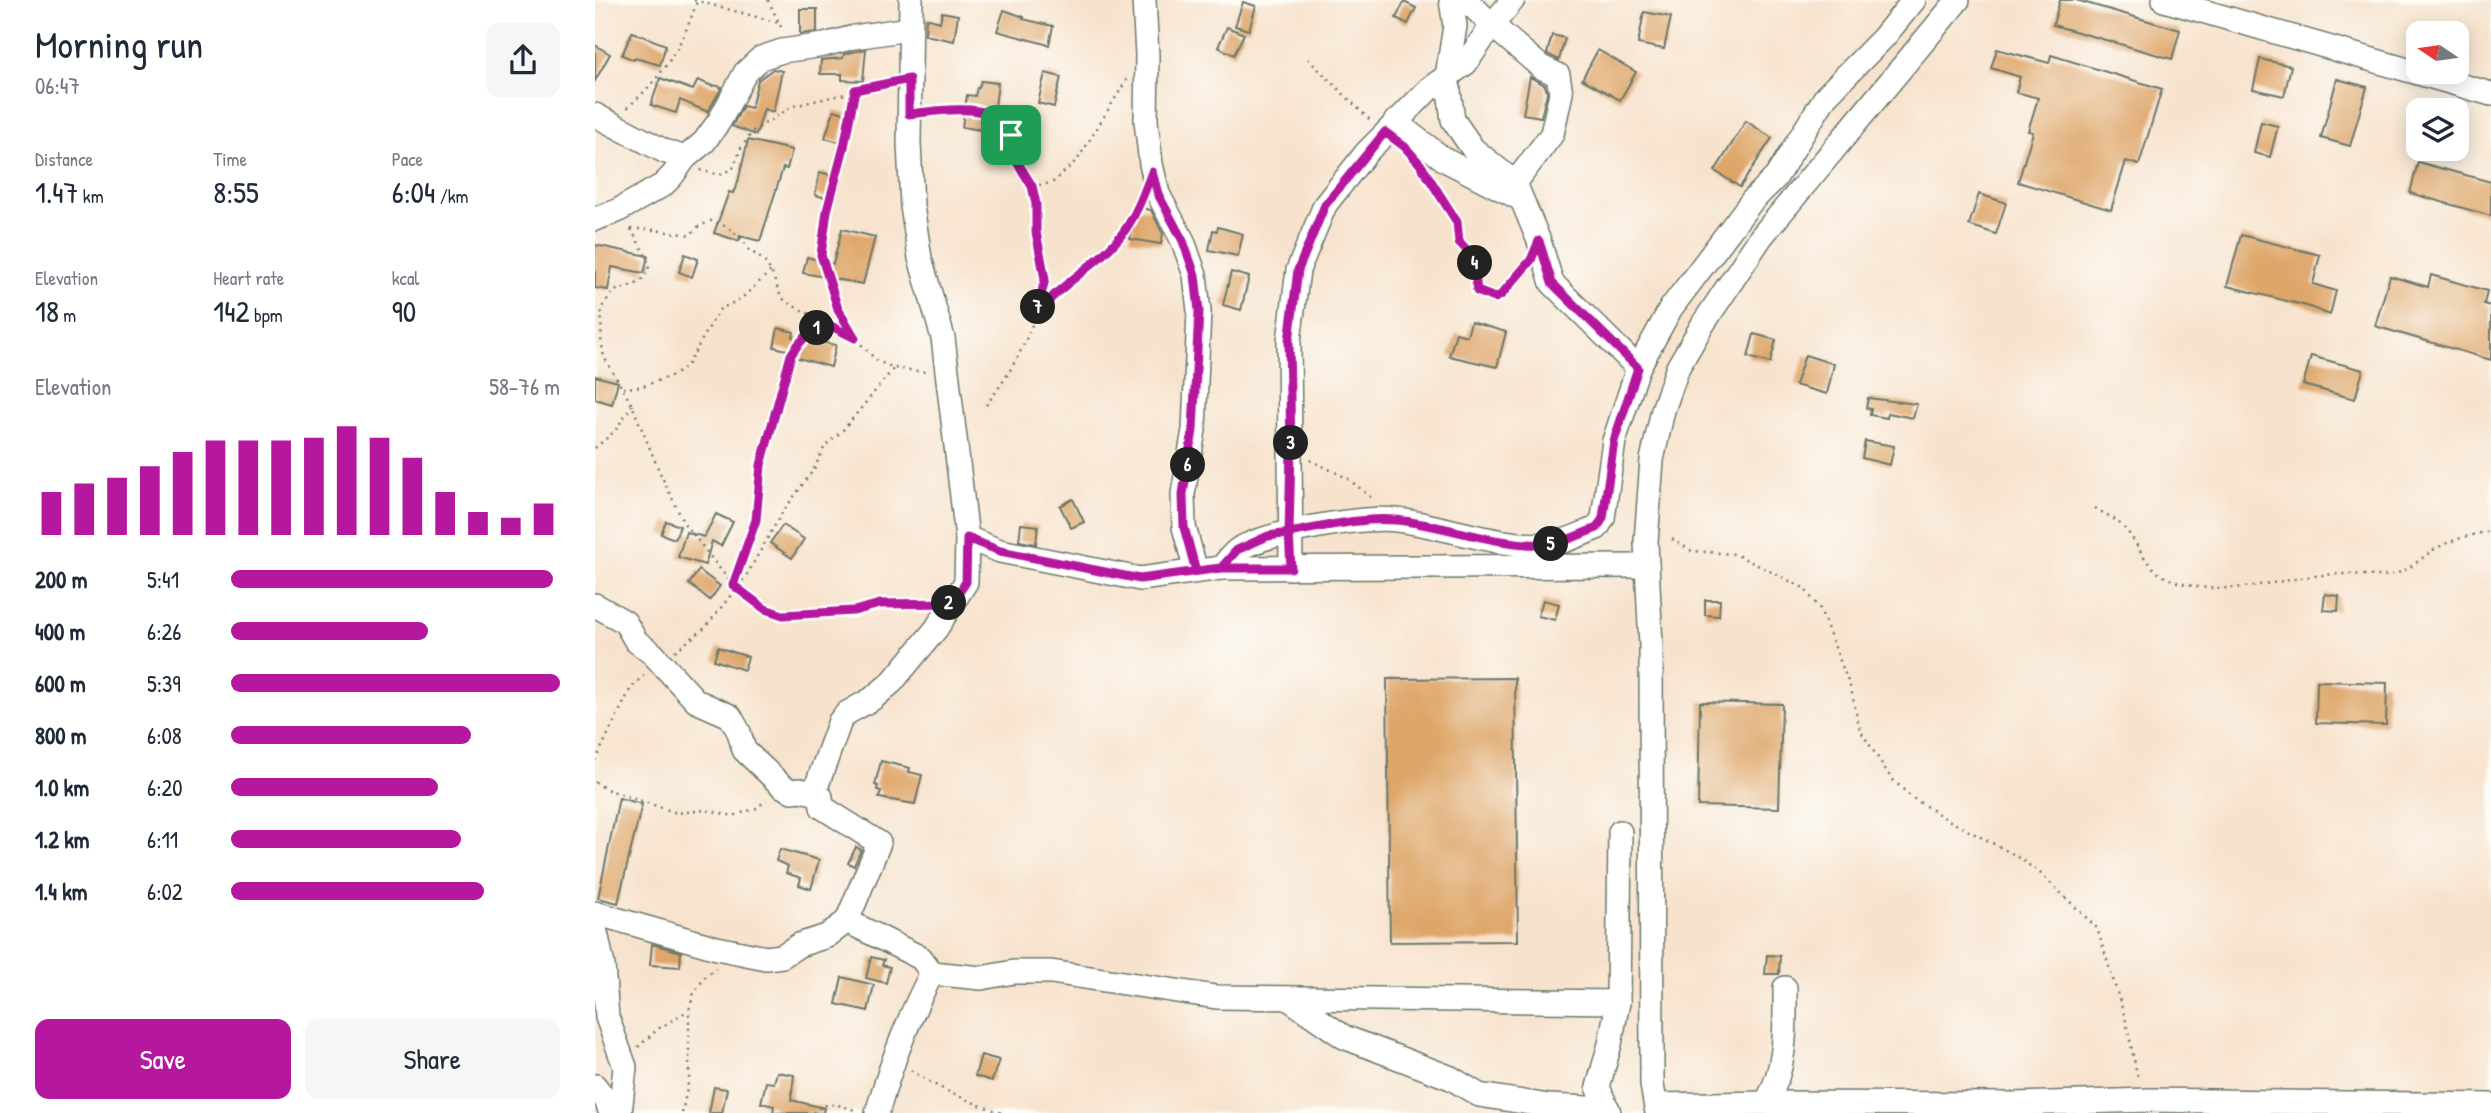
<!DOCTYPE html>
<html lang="en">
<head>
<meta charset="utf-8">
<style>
	body { margin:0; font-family:"Patrick Hand",sans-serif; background:#f6f6f7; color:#1f2937; height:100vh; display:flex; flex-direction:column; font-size:26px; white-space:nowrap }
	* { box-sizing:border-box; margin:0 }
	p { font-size:23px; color:#747a83 }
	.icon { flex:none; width:38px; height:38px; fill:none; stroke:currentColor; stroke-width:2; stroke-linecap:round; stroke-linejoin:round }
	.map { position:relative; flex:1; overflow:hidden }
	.side { display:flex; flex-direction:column; background:#fff; width:595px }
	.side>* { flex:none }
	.needle { width:46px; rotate:283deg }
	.fabs { position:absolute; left:1811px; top:21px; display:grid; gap:14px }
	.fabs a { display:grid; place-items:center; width:63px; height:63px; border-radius:14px; background:#fff; box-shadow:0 4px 18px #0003; font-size:35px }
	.pin { position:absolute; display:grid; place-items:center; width:60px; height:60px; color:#fff; margin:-30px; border-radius:14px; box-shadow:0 4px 10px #0006 }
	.km { position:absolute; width:35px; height:35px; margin:-18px; border-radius:50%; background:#222; color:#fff; font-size:19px; line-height:35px; text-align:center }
	.round { display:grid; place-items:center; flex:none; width:74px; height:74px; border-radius:14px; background:#f6f6f7 }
	.headline { display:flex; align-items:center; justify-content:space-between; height:119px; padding:0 35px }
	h1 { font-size:38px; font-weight:600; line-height:52px }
	.figures { display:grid; grid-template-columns:repeat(3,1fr); gap:10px; height:119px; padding:7px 35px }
	.figures div { display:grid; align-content:center }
	.figures b { font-size:30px; font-weight:600 }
	.figures small { font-size:19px; font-weight:400 }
	.figures p { font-size:19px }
	.chart { height:196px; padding:14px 35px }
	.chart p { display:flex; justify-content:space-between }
	.chart svg { width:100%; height:126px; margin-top:7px; stroke:#b5179e; stroke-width:6 }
	.primary-button { display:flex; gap:14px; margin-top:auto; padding:14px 35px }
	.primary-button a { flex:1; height:80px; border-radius:14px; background:#b5179e; color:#fff; font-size:28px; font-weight:600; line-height:80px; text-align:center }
	.primary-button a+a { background:#f6f6f7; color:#1f2937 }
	ul { padding:0 35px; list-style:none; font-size:23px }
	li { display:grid; grid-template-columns:112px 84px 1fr; align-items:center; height:52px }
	li i { height:18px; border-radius:9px; background:#b5179e }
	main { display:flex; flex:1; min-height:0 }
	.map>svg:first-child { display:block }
	.building { fill:#dea669 }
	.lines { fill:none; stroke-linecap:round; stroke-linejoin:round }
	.minor-casing { stroke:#6b776a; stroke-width:26 }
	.path { stroke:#6b776a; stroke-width:2.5; stroke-dasharray:2 5; stroke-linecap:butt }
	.minor { stroke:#fff; stroke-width:23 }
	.route-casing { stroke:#fff; stroke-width:14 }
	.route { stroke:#b5179e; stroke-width:9 }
</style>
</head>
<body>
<main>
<section class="side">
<div class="headline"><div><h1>Morning run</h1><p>06:47</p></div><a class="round"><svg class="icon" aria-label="share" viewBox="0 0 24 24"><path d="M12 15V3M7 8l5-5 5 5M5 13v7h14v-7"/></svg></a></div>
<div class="figures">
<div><p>Distance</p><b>1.47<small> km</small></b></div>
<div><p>Time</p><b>8:55</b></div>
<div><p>Pace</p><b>6:04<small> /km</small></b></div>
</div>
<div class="figures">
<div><p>Elevation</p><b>18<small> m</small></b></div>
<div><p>Heart rate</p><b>142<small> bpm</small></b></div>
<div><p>kcal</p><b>90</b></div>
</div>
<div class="chart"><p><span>Elevation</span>58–76 m</p>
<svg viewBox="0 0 160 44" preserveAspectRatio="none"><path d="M5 44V29M15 44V26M25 44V24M35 44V20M45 44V15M55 44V11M65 44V11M75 44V11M85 44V10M95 44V6M105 44V10M115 44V17M125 44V29M135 44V36M145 44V38M155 44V33"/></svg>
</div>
<ul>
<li><b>200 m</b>5:41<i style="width:98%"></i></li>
<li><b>400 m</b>6:26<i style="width:60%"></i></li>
<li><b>600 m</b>5:39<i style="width:100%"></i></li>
<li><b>800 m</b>6:08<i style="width:73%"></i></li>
<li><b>1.0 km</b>6:20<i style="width:63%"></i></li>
<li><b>1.2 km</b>6:11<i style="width:70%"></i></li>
<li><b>1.4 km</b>6:02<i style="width:77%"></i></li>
</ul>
<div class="primary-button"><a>Save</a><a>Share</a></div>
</section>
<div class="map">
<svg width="1896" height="1113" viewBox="0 0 1896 1113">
	<rect width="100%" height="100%" fill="#fdfcf7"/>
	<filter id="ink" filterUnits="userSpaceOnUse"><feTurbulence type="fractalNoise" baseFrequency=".0143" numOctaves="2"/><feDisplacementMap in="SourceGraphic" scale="14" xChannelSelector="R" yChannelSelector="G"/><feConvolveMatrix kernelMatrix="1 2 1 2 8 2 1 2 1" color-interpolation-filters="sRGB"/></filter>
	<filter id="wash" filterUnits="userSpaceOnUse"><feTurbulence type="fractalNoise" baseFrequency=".00686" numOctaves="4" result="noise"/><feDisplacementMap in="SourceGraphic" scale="28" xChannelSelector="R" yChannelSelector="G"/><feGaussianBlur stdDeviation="1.57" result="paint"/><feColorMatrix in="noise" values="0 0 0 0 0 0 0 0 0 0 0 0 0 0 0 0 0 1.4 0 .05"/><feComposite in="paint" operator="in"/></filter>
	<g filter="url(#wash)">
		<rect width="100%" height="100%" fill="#f7e3cd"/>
		<g id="blocks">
			<g class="building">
				<path d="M1465,0H1481L1585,30L1577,59L1458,25Z"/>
				<path d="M648,2L661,6L654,30L640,26Z"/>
				<path d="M809,2L821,8L813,24L801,18Z"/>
				<path d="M205,9H222V32L205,34Z"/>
				<path d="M409,10L429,17L428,19L458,26L454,45L402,31Z"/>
				<path d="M347,12L363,15L359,41L330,35L331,18L345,22Z"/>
				<path d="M1049,12L1076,17L1069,49L1043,44Z"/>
				<path d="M632,27L649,34L639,55L623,47Z"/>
				<path d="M37,32L71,45L65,65L40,58L39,60L27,55Z"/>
				<path d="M957,35L970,38L964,60L952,54Z"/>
				<path d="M0,45L15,54L0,81Z"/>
				<path d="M271,49L268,81L247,80V74H225L226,60L248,58L249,54Z"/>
				<path d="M1402,49L1454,63L1456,55L1567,89L1544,165L1531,161L1516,210L1423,182L1438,132L1433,131L1443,98L1421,92L1425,77L1396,68Z"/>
				<path d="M1003,50L1041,72L1025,100L987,79Z"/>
				<path d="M1665,59L1696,66L1689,96L1658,89Z"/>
				<path d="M178,69L187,71L178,112L169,109L161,135L137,126L148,106L156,108L163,80Z"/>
				<path d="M450,73L466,77L459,107L443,103Z"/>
				<path d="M935,77L950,85L952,93L946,117L928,114Z"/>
				<path d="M65,78L98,90L103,80L117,86L118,85L127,87L113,112L85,100L81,113L56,105Z"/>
				<path d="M1742,79L1772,87L1755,146L1726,138Z"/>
				<path d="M386,81L403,83L400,107L391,106L387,130L367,127L372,95L380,96L382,88H384Z"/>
				<path d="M239,110L252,114L244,142L230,138Z"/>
				<path d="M1151,121L1177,138L1145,187L1120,171Z"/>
				<path d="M1666,122L1683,126L1675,157L1659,153Z"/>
				<path d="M153,140L197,150L192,169L188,168L165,241L145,236L144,241L119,233L134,192L138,193L143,182Z"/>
				<path d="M1823,162L1896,182V216L1815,193Z"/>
				<path d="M225,172L246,178L240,200L220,195Z"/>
				<path d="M1384,194L1411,203L1401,234L1374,225Z"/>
				<path d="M543,207L556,210L568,234L566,244L535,239Z"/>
				<path d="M623,227L648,234L643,256L614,250L618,230L622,231Z"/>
				<path d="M247,229L280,237L268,284L208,273L212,257L238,264Z"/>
				<path d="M1646,235L1725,255L1718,284L1741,291L1735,315L1712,306L1632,286Z"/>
				<path d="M0,245L53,256L49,273L17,267L13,290L0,288Z"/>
				<path d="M90,254L103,259L97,277L84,272Z"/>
				<path d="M636,272L654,277L646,310L628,305Z"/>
				<path d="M1836,275L1892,291L1889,304L1896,306V360L1780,326L1795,276L1833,287Z"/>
				<path d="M876,322L911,332L902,367L854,356L861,333L872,336Z"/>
				<path d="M183,328L199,332L198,337L241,345L236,367L200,357L201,352L179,347Z"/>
				<path d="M1159,334L1181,340L1175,363L1153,357Z"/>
				<path d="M1210,355L1239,364L1232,394L1200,385Z"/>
				<path d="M1716,356L1768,370L1760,399L1708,385Z"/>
				<path d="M0,376L23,382L17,404L0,399Z"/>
				<path d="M1273,398L1322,404L1318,418L1293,413L1292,418L1275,415L1276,409L1271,408Z"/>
				<path d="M1270,441L1299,446L1295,465L1267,458Z"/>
				<path d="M478,499L489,522L476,528L465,506Z"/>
				<path d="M121,514L138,522L126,546L117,541L110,565L83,557L91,532L109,537Z"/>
				<path d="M71,521L85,526L80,539L66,534Z"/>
				<path d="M426,524L443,526L441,544L424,541Z"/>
				<path d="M188,525L209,539L197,558L175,543Z"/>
				<path d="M104,570L125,586L115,600L94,584Z"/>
				<path d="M1730,594L1744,596L1743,611L1728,610Z"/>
				<path d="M948,600L964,604L960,620L943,616Z"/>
				<path d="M1110,600H1125L1124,616L1110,615Z"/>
				<path d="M123,647L153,657L149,670L119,660Z"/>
				<path d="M920,678L923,941L795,942L792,679Z"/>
				<path d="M1722,681L1792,683L1791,725L1721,723Z"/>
				<path d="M1105,702L1187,704L1184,808L1103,806Z"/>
				<path d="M286,761L315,768L314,772L327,775L320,804L284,798L286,791L282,790L283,786L280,785Z"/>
				<path d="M24,798L47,804L23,903L3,898Z"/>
				<path d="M261,847L266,850L259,866L253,863Z"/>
				<path d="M185,849L224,860L216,889L204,885L206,878L191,873L193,866L181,861Z"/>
				<path d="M57,944L86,952L85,967L55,965Z"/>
				<path d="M1172,955L1185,956L1184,974H1170Z"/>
				<path d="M276,957L289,960L287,965L295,967L291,983L271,978Z"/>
				<path d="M247,977L279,985L273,1011L241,1004Z"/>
				<path d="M386,1055L404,1060L397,1081L380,1076Z"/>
				<path d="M182,1072L199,1075L196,1100L229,1108L228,1113H178L179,1106L166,1103L171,1082L179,1083Z"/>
				<path d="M119,1087L132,1089L127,1113H114Z"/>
			</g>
		</g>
	</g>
	<g filter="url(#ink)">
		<use href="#blocks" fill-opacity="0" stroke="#6b776a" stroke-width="2"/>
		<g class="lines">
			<g class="minor-casing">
				<g id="minor">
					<path d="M549,0L552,55L551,121L556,164L563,194L588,241L600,275L604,311L599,430L588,494L589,527L601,571"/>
					<path d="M856,0L860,26L852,76L858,120L878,149L920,183"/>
					<path d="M1569,0L1896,94"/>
					<path d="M0,115L69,151L90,158"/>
					<path d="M800,122L850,160L924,198"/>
					<path d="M0,219L22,211L68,185L77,176L90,158L109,142L125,120L150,73L166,58L187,51L229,45L259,37L314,29"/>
					<path d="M1043,368L1076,308L1156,202L1181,177L1231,96L1288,38L1319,0"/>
					<path d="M372,538L405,551L545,579L626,568L1052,566"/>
					<path d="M626,568C632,562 637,553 644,549C674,532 767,516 802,520C852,526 905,549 956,544C971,542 988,533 1002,528L1008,518L1019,441L1043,368L957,283L944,241L920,183L957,134L966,93L963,75L946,67L897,25L918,0"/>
					<path d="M696,568L694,341L703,270L730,205L771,153L834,89L871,63L897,25L871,0"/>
					<path d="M0,605L30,622L41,641L58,654L101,701L135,716L144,732L149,750L187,786L197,791L205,790L219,793L226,797L227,807L284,843L252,921"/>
					<path d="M219,793L245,721L252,713L277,699L297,682L341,629L371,582L372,538L348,338L325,258L317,206L314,143L316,0"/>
					<path d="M0,913L122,948L171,958L187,956L204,945L232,936L252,921L326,958L337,973C313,1018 296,1064 282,1113"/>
					<path d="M0,928L8,965L12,1017L30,1067L25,1113"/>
					<path d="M337,973L386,978L419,972H456L621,997L1023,1002L1025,832"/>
					<path d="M694,999L749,1037L856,1078L884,1095L954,1106L1013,1109"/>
					<path d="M0,1086L11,1100L16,1113"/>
					<path d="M1171,1103C1192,1067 1190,1028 1190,988"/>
					<path d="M1061,1105L1171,1103L1419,1104L1555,1100L1896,1105"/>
					<path d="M1014,1113L1003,1087L1015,1044L1023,1002"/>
					<path d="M1062,1113L1057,1085L1056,647L1051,542L1057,460L1068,410L1083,367L1108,324L1166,237L1363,0"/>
				</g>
			</g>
			<g class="path">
				<path d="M99,0L184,23"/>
				<path d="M173,0L188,31"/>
				<path d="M713,59L776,121"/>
				<path d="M259,90L249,147L232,211L226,255L243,309L260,338"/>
				<path d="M32,108C68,76 87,47 102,1"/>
				<path d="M335,112L376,111L392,113L407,123L423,145L422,162L437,186L441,204V232L450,279L441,316"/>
				<path d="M105,170L125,175L138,168L146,148L158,131L198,106L297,83"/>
				<path d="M829,170L862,222L864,242L878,256L882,291L900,298L906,295L930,268"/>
				<path d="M437,186L457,183L483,159L532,79"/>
				<path d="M36,229L52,258L54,269L48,279L41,284L19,291L7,307L6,339L9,357L37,405L65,473L89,523L140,588L170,609L188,615L259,611L285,604L333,605"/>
				<path d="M36,229H52L95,235L103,227L116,221L131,226L148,240L153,249L168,260L176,271L186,297L193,303L260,338L282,361L299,368L331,372"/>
				<path d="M28,388L46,387L81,374L93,364L124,310L147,298L176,271"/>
				<path d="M391,405C406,386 418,367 428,346C435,332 439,315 450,303C486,264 520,255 545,202"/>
				<path d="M0,448L20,431L37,405"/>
				<path d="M715,460L752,478L778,499"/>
				<path d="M1500,508C1508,513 1517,517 1523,522C1543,538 1547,566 1572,578C1628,603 1689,575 1746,574C1764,573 1782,579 1800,574C1816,569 1826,558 1840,549C1857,539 1877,535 1896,531"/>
				<path d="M1077,539L1097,551L1140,554L1209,588L1225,609L1256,689L1265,730L1296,778L1316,797L1353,820L1418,854L1444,872L1502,928L1531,1021L1543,1079"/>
				<path d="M138,583L161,520L166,465L196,355C205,340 215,332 230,323"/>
				<path d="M80,651L110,628L151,576L187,513L219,469L230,446L249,429L299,368"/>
				<path d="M0,761L36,688L50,674"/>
				<path d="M0,782L11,789L82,813L111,810L138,816L162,808L171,800"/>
				<path d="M43,1047L63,1029L94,1010"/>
				<path d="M316,1070C343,1089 375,1102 407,1113"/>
				<path d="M87,1113L94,1079V1010L99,993L110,977L121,968"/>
				<path d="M218,1113C234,1098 244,1106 263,1111"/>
			</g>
			<use href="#minor" class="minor"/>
		</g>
	</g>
	<g class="lines" filter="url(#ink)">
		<g class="route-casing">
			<path id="route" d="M416,135C410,127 405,119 397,115C377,105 335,112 314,114V79L260,90L249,147L232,211L226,255L243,309L260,338L230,323C215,332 205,340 196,355L166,465L161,520L138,585L170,609L188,615L259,611L285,604L357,603L371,582L372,538L405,551L545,579L626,568L642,550L673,536L694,533L696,450L694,341L703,270L730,205L790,132L810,147L825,164L862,222L864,242L878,256L882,291L900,298L906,295L936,260L944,241L957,283L1043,368L1019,441L1008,518L1002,528C988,533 971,542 956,544C904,548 853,525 801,520C766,517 728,527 694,533L696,568H626L601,571L589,527L588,494L598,430L604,311L600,275L588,241L563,194L557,172C549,193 541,216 527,234C503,266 464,283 441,316L450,279L441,232V204L437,186L422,162L423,145L416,135"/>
		</g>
		<use href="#route" class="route"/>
	</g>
</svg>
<div class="fabs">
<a><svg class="needle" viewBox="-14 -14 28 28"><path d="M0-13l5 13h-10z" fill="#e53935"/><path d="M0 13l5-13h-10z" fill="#747a83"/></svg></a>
<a><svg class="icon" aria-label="layers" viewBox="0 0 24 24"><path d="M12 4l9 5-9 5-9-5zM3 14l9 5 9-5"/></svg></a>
</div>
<div class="pin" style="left:416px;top:135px;background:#1e9e55"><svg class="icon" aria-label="arrive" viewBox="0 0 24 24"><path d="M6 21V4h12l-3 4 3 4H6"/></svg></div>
<b class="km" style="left:222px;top:328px">1</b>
<b class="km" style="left:354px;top:603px">2</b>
<b class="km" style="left:696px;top:443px">3</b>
<b class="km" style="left:880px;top:263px">4</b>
<b class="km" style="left:956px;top:544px">5</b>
<b class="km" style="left:593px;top:465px">6</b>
<b class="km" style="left:443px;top:307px">7</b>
</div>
</main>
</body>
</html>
